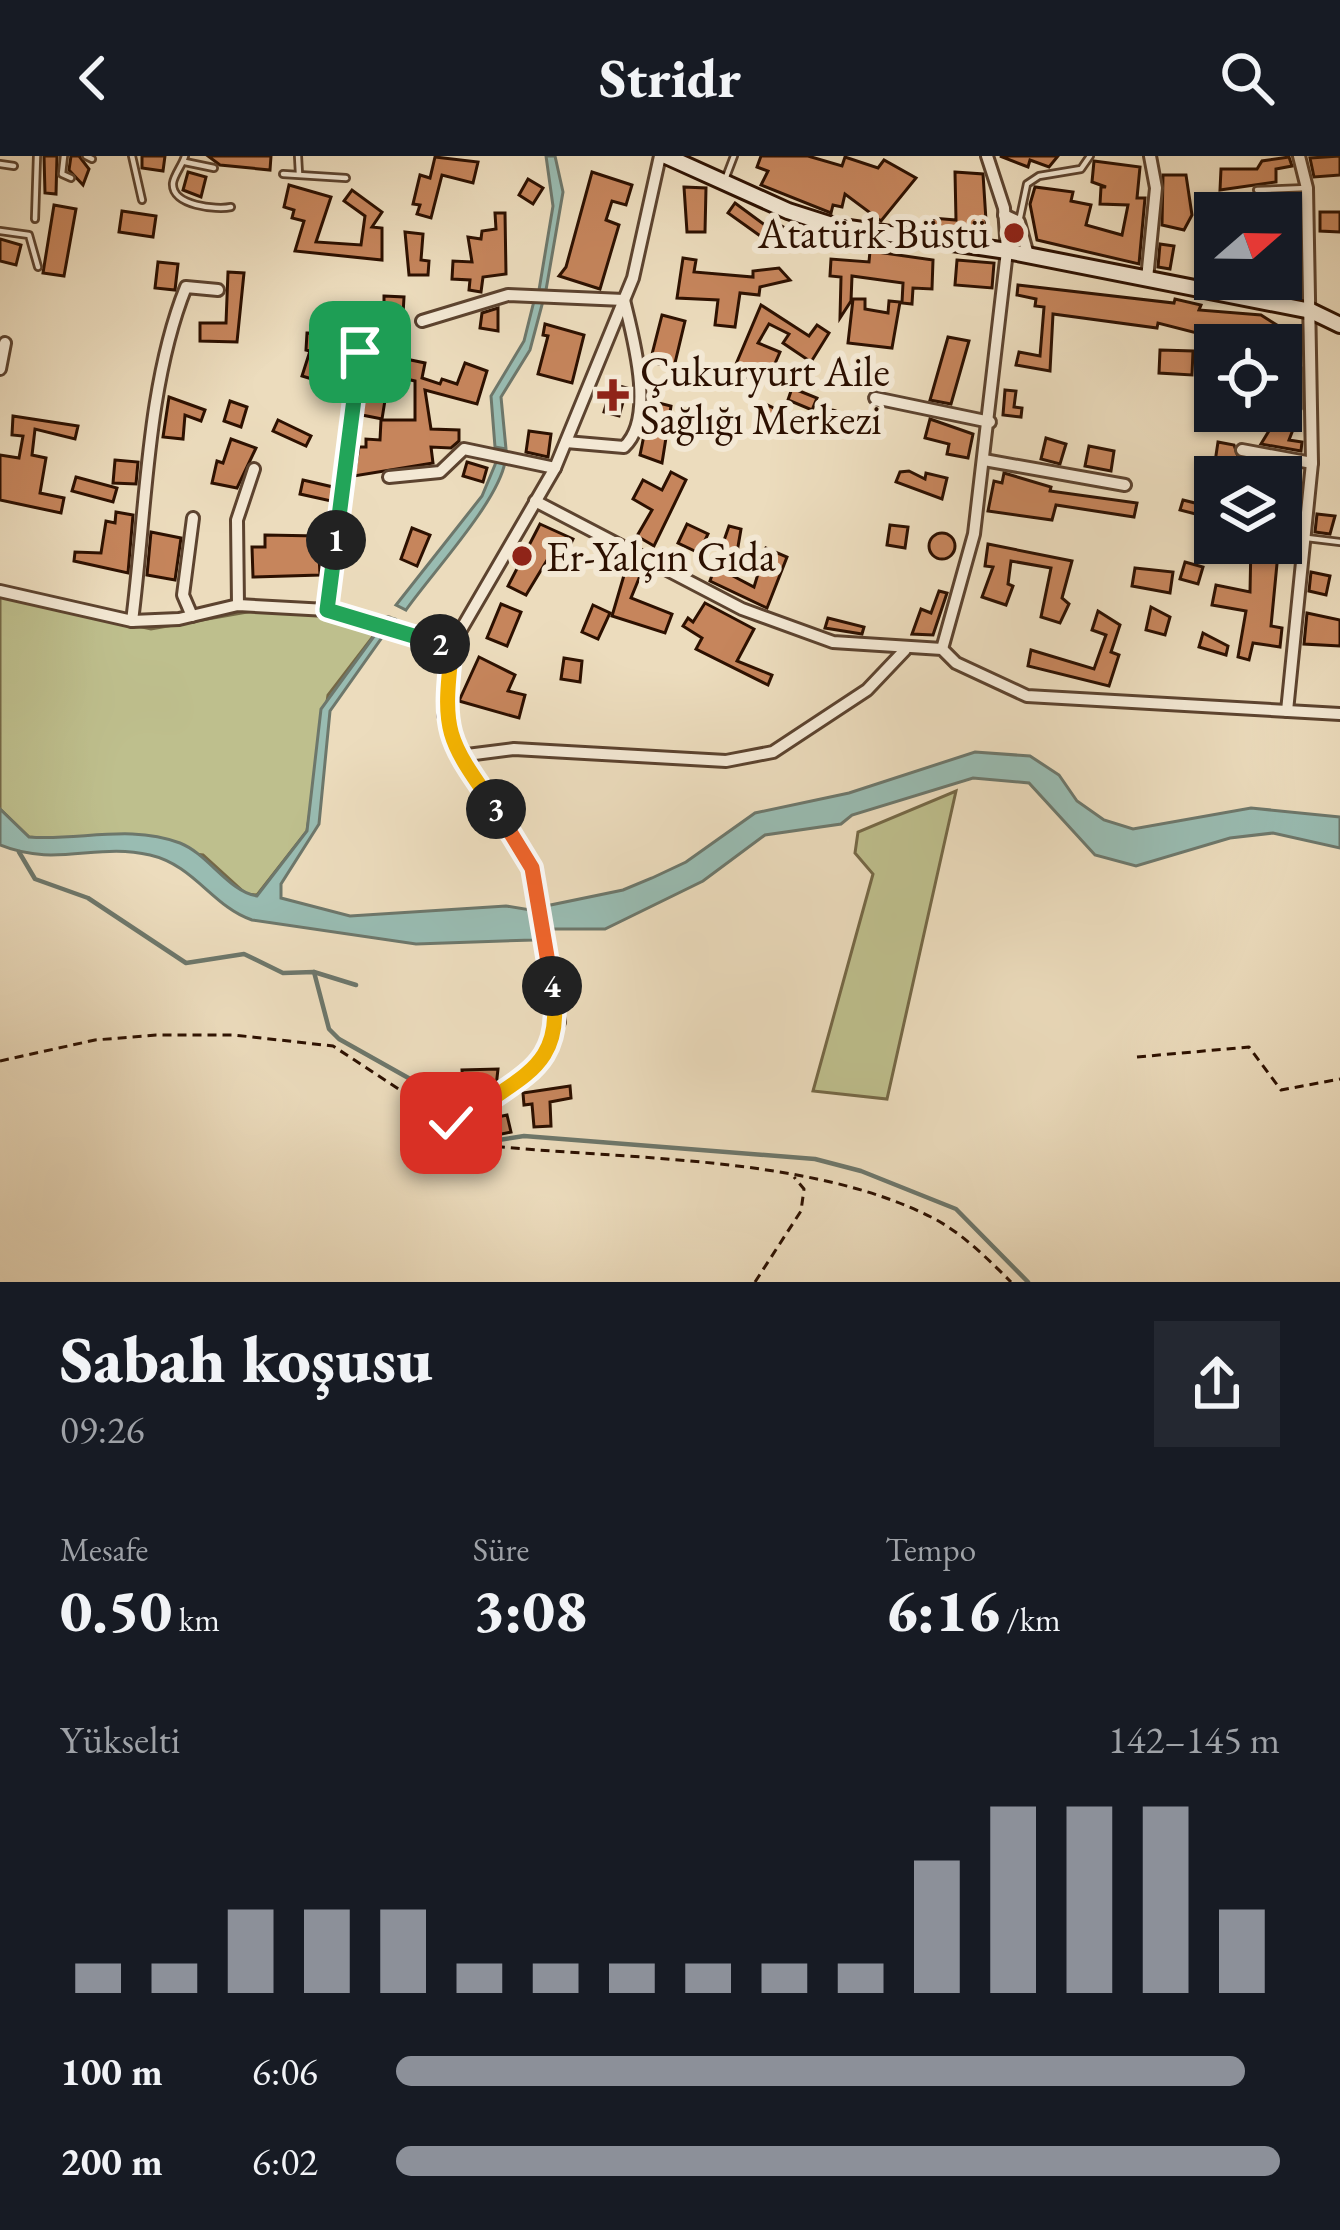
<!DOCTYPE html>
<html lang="tr">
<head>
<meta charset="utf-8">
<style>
	body { margin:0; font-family:"EB Garamond",serif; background:#242831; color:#f1f3f6; height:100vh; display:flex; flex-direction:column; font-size:45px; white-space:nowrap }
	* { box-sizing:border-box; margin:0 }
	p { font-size:39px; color:#9ea1a6 }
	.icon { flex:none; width:66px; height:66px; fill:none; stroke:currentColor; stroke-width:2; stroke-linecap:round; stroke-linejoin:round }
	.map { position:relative; height:1126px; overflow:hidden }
	.sheet { display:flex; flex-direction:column; background:#171b24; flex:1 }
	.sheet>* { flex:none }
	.needle { width:78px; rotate:70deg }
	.controls { position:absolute; left:1194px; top:36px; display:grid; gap:24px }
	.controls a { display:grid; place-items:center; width:108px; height:108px; border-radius:0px; background:#171b24; box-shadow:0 3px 9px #0004; font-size:60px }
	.pin { position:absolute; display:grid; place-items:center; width:102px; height:102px; color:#fff; margin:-51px; border-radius:24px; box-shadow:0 6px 18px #0006 }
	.km { position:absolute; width:60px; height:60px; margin:-30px; border-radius:50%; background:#222; color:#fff; font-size:33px; line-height:60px; text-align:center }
	.round { display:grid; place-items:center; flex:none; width:126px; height:126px; border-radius:0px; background:#242831 }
	.head { display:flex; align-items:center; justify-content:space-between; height:204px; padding:0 60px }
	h1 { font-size:66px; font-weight:800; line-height:90px }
	.metrics { display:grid; grid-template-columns:repeat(3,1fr); gap:18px; height:204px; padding:12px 60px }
	.metrics div { display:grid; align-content:center }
	.metrics b { font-size:60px; font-weight:800 }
	.metrics small { font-size:33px; font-weight:400 }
	.metrics p { font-size:33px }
	.chart { height:336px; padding:24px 60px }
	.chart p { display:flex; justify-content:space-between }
	.chart svg { width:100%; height:216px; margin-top:12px; stroke:#8c9099; stroke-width:6 }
	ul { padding:0 60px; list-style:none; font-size:39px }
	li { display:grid; grid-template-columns:192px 144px 1fr; align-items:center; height:90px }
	li i { height:30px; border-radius:15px; background:#8c9099 }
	header { display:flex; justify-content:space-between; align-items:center; height:156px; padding:0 60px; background:#171b24; font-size:54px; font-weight:800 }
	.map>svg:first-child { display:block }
	.green { fill:#bebf8d; stroke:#756846; stroke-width:3 }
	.water { fill:#99bcb2; stroke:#6d776b; stroke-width:3 }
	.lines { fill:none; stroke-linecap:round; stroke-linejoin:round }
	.stream { stroke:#6d776b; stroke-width:4.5 }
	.building { fill:#c6855c; stroke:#2c1000; stroke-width:3 }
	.lane-casing { stroke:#5c432f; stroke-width:10 }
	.street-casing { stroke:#5c432f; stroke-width:16 }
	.secondary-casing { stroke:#2c1000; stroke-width:20 }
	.path { stroke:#2c1000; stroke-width:3; stroke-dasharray:9 6; stroke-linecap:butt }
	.lane { stroke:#f3e8d4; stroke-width:4.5 }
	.street { stroke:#f3e8d4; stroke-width:10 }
	.secondary { stroke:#f3e8d4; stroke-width:14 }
	.split-1-casing { stroke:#fff; stroke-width:24 }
	.split-2-casing { stroke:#fff; stroke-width:24 }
	.split-3-casing { stroke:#fff; stroke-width:24 }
	.split-4-casing { stroke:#fff; stroke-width:24 }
	.split-5-casing { stroke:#fff; stroke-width:24 }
	.split-1 { stroke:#22a559; stroke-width:15 }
	.split-2 { stroke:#22a559; stroke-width:15 }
	.split-3 { stroke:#f5b400; stroke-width:15 }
	.split-4 { stroke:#f0652b; stroke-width:15 }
	.split-5 { stroke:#f5b400; stroke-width:15 }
	.poi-dot { fill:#8f2418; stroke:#f3e8d4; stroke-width:4.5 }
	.labels { text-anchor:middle; stroke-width:12; stroke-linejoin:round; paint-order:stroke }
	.poi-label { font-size:42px; fill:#2c1000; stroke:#f3e8d4; text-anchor:start }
</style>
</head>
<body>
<header><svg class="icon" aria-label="back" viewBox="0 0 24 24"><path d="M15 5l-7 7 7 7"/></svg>Stridr<svg class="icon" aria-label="search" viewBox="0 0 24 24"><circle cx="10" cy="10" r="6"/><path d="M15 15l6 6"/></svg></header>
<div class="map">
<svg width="1340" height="1126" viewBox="0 0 1340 1126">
	<rect width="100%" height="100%" fill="#ecdcbd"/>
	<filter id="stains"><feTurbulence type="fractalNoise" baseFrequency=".00167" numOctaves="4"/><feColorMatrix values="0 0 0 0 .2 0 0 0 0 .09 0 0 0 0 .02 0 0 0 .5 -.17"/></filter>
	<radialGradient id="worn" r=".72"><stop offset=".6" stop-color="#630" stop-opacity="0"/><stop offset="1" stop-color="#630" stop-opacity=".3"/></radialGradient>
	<g class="green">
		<path d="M0,440L151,473L270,452L388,461L328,539L307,675L257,739L246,738L203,699L29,681L0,653Z"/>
		<path d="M956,635L887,943L813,935L873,718L855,697L858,676Z"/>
	</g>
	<g class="water">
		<path d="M546,0H555L563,36L546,134H539L553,50Z"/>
		<path d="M534,145H543L530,194L501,241L506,293L495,291L491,240L524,185Z"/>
		<path d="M497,304L505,306C498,346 432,417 406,454L396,449L482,340Z"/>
		<path d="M388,461L395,463L330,555L319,668L281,728V742L350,760L506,750L531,754L538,774L533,784L416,788L252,764C213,751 194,709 150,699C97,686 56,712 0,689V653L29,681C80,685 129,668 180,687C208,698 229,736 257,740L307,675L321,553Z"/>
		<path d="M975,596L1030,600L1059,619L1077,645L1104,664L1133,673L1251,652L1340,661V692L1273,677L1230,682L1136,710L1095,699L1029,627L973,622L852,659L841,668L765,679L703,725L605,773H546L541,751L623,734L652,722L686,706L755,657L849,637Z"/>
	</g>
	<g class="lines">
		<g class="stream">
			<path d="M19,696L35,723L88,742L186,807L244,798L283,817L314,816L356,829"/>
			<path d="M314,816L329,873L339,883L412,924L450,954L471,952L476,975L492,985L524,980L815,1003L861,1015L956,1053L1028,1126"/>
		</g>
	</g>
	<g class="building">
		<path d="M44,0H57L56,38L45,37Z"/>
		<path d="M71,0H79L89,13L83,29L69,14Z"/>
		<path d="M142,0H165L163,15L142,12Z"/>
		<path d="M208,0H271L270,14L220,9Z"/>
		<path d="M761,0H808L842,10L845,1L878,12L884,4L916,22L881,65L845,38L842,51L833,49L831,57L761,29L768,15L757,11Z"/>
		<path d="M1000,0H1058L1049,11L1030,4L1028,11Z"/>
		<path d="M1340,0V19L1314,21L1310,2Z"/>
		<path d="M435,1L478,6L473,27L442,19L431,62L417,58L420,49L413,48L420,19L430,22Z"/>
		<path d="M1289,1L1292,10L1276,13V26L1220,34L1221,13H1257L1262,5Z"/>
		<path d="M1094,5L1140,11L1137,42H1145L1139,108L1037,84L1030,48L1035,31L1073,36L1071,45L1091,49L1086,69L1122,79L1128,49L1100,48L1101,31H1106L1092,26Z"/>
		<path d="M188,16L206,21L201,41L183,34Z"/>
		<path d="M592,16L632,29L626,49L612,45L606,64L619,69L600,133L559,120L566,111Z"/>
		<path d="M955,16L983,18L987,80L932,73L933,62L956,64Z"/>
		<path d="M1163,19H1186L1192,59L1184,74L1162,69Z"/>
		<path d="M528,23L543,32L533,48L519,39Z"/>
		<path d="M289,29L331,41L316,86L361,89L365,60L344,45L352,34L382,56L372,71L382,72V104L295,95L304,65L292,62L294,54L284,51Z"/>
		<path d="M684,31L706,32L705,76H687Z"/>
		<path d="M1294,39L1295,57H1272L1271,40Z"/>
		<path d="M735,47L769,72L773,65L792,76L780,94L728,57Z"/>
		<path d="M54,49L76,53L64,120L43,117Z"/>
		<path d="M122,55L156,60L153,81L119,76Z"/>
		<path d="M1320,56H1340V76L1320,75Z"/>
		<path d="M495,57H505L506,118L483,121L481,136L469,134L470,124L452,123L453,105L472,106L468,81L481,83L482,75L496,73Z"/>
		<path d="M405,76L423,78L421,104L429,105L428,119H409Z"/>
		<path d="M1281,77L1297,78L1295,108L1281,107Z"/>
		<path d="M0,83L21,89L16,109L0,105Z"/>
		<path d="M1160,88L1174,90L1170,113L1158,111Z"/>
		<path d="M870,95L933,104L932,133L913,132L912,148L902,147L903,127L852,120L851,145L840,162L841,121L830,120L831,103L869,106Z"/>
		<path d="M683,102L696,104L694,116L753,121V115L779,112L790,124L760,131L759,139L740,137L735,171L715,169L718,144L677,142Z"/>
		<path d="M957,104L994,107L992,132L955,129Z"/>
		<path d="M158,106L178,108L175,134L155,132Z"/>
		<path d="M228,116L244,117L237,186L200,185V167H226Z"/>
		<path d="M1018,129L1174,147L1175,143L1201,149L1199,154L1261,159L1280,171L1275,188L1252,181L1232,186L1158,167L1157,172L1053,158L1050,215L1016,209L1019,196L1040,200L1044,151L1035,150L1036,143L1017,139Z"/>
		<path d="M384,140L404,141L403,159L384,158Z"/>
		<path d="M853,143H865V153L888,157L889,145L900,146L892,192L848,187Z"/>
		<path d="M761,149L809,180L817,169L829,177L811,206L783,187L789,178L769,168L758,187L780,196L770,219L751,210L743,226L731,220Z"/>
		<path d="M498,152V175L480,172L482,157Z"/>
		<path d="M662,159L685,165L674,211L650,206Z"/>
		<path d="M545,168L584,179L572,227L538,218L548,180L543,179Z"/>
		<path d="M307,177L330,178L325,227L302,220L310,195L306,194Z"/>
		<path d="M948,181L969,185L951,248L930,244Z"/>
		<path d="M1160,194L1193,195L1192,219L1159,217Z"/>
		<path d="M406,203L425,207L422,222L440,228L442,223L457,228L465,207L487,215L477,248L425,234L431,273L459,274V285L451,292L431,291L433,307L354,320L359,291H366V283L380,284L381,264H415V225L402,222Z"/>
		<path d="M1293,212H1301V253L1289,284L1302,286L1301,295L1261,288L1281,255V243L1292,247Z"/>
		<path d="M612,228L627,232L619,260L604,256Z"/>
		<path d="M792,232L817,242L812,254L788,244Z"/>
		<path d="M365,234L386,238L382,263L362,259Z"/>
		<path d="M1005,234L1016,235L1014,251L1022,252L1021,261L1003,259Z"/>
		<path d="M169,241L205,254L201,265L185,259L183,283L163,281Z"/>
		<path d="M230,245L247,251L241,271L224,265Z"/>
		<path d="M651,245L671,250L662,307L640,299Z"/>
		<path d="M761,246L778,254L771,272L754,264Z"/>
		<circle cx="831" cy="266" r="12"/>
		<path d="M13,260L78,270L75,283L35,273L32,299L46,302L40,337L64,342L61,357L0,344V299L19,302L23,280L12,279Z"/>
		<path d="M930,263L973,278L968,302L947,298L949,288L925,282Z"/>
		<path d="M278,264L311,280L306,290L273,275Z"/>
		<path d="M529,275L551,278L548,301L526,296Z"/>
		<path d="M1046,282L1066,288L1060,308L1041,303Z"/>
		<path d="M231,283L256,292L237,332L212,327L217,305L223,307Z"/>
		<path d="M1218,286L1234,289L1239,303L1299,314L1298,320L1215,306Z"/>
		<path d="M1089,290L1114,295L1111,315L1085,310Z"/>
		<path d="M115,304L138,306L136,328L113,327Z"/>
		<path d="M467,306L487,312L483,326L463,320Z"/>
		<path d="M909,315L925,323L926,317L947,322L942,343L896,326L900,316Z"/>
		<path d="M671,316L686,324L654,390L637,380L652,354L633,343L643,324L662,334Z"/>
		<path d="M1004,317L1051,331L1050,335L1137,347L1134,361L1056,349L1052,364L988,355L994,325L1002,327Z"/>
		<path d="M76,321L117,332L113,346L72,335Z"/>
		<path d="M303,324L333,331L331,345L300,338Z"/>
		<path d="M1183,344L1215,352V363L1180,354Z"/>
		<path d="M116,356L133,359L128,417L74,405L75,396L101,397L106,365L115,367Z"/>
		<path d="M1317,358L1335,360L1330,378L1315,376Z"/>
		<path d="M540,368L573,383L561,410L549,401L526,439L508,430Z"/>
		<path d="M687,368L708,378L699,397L678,387Z"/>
		<path d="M890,369L908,371L905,392L887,389Z"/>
		<path d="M729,370L741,373L733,420L754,431L766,392L787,401L767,452L710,425Z"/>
		<path d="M412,372L430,379L417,410L401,403Z"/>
		<path d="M151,376L181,382L175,424L147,419Z"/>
		<circle cx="942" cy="390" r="13"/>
		<path d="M265,379L318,380L320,419L253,421L252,391H265Z"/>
		<path d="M1251,387H1279L1271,470L1282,472L1280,491L1253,487L1249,504L1238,501L1246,455L1212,449L1216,429L1250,436Z"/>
		<path d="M988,388L1072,405L1062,442L1069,448L1060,467L1041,461L1051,412L1011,405L1008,428L1013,430L1006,449L982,441L993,411L985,410Z"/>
		<path d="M1185,406L1203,411L1198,428L1180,423Z"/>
		<path d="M627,409L642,415L631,442L672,458L665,477L612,460Z"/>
		<path d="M1135,412L1173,416L1170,437L1132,430Z"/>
		<path d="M1311,416L1330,420L1326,439L1309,435Z"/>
		<path d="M939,435L947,437L933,479L912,478L921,453L931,457Z"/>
		<path d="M705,447L754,473L737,505L772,519L768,529L696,493L702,482L683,470L688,462L693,466Z"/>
		<path d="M501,448L521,456L507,490L487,482Z"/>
		<path d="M593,449L610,457L598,483L582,476Z"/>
		<path d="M1151,451L1170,461L1165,479L1146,474Z"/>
		<path d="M1098,455L1120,469L1111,496L1119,499L1109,530L1028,510L1031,494L1094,513L1106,479L1092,474Z"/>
		<path d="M1307,457L1340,464V490L1304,488Z"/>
		<path d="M828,462L864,471L862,478L825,472Z"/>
		<path d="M1203,477L1228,490L1226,499L1199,491Z"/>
		<path d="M479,501L515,519L508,535L525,539L519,562L459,545Z"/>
		<path d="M564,502L582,505L580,526L561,523Z"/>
		<path d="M498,913L496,931L463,932L462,914Z"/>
		<path d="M570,930L571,942L550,946L551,970L534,971L532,948L524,949L523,937Z"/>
		<path d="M507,959L511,976L492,980L488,963Z"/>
	</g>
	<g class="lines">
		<g class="lane-casing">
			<g id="lane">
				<path d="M64,0L62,18L71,22"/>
				<path d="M86,0L92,3"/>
				<path d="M132,0L142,44"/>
				<path d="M185,0C183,8 174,19 173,27C171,50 217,54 231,51"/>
				<path d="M298,0L299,18"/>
				<path d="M185,6L214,12"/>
				<path d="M0,8L14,10"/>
				<path d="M283,18L346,22"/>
				<path d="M726,21L734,0"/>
				<path d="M1257,34L1307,32"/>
				<path d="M35,63L37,0"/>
				<path d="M1019,66L1027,28L1039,20L1081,13L1090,0"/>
				<path d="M0,75L29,79L38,111"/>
				<path d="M1307,382L1340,386"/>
			</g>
		</g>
		<g class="street-casing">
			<g id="street">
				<path d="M1004,59L1019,66L1028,99"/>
				<path d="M1147,123L1156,32L1150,0"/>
				<path d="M422,165L508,139L624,144C633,181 656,262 624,291L566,286"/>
				<path d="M0,213L5,187"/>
				<path d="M875,242L990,266"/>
				<path d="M1242,294L1312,307"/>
				<path d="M984,304L1125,329"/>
				<path d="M389,321L440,316L464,293L555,312"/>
				<path d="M535,345L742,453L833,486L942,493L956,507L1027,540L1340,558"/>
				<path d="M0,435L132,465L179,463L238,449L327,454L451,491"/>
				<path d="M238,449L237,364L254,313"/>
				<path d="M327,454L360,196"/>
				<path d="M192,460L183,439L193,362"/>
				<path d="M132,465C146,358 146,230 186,131L218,134"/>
				<path d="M942,493L974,378L1007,95L1004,52L987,0"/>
				<path d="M1287,555L1312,307L1307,32L1299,0"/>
				<path d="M459,600L514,593L726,605L773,596L867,534L905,494"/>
				<path d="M457,972L533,915L559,866L532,712L459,600L444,559L451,491L555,312L633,122L660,0"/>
			</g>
		</g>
		<g class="secondary-casing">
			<path id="secondary" d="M666,0L788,55L835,70L1007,95L1311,155L1340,169"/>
		</g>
		<g class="path">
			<path d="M1137,901L1249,891L1281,934L1340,923"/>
			<path d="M0,905L95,884L156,879H234L333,890L446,964"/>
			<path d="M469,980L481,989C621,1004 808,998 933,1062C962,1077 988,1103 1011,1126"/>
			<path d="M755,1126L801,1055L804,1033L794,1021"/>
		</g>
		<use href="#lane" class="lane"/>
		<use href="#street" class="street"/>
		<use href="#secondary" class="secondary"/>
	</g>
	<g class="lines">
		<g class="split-1-casing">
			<path id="split-1" d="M336,384L360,196"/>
		</g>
		<g class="split-2-casing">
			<path id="split-2" d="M336,384L327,454L440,488"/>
		</g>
		<g class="split-3-casing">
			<path id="split-3" d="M440,488L452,491C442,577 446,582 496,653"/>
		</g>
		<g class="split-4-casing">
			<path id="split-4" d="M496,653L532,712L552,830"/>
		</g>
		<g class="split-5-casing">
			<path id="split-5" d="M451,967L457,972C504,921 569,922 552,830"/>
		</g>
		<use href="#split-1" class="split-1"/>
		<use href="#split-2" class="split-2"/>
		<use href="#split-3" class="split-3"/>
		<use href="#split-4" class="split-4"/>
		<use href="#split-5" class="split-5"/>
	</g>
	<g class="poi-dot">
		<circle cx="1014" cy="77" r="12"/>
		<path d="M607 221h12v12h12v12h-12v12h-12v-12h-12v-12h12z"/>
		<circle cx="522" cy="400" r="12"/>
	</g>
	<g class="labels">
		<g class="poi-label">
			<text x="990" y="92" text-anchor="end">Atatürk Büstü</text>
			<text x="640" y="230">Çukuryurt Aile<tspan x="640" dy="48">Sağlığı Merkezi</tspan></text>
			<text x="546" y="415">Er-Yalçın Gıda</text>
		</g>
	</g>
	<rect width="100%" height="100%" filter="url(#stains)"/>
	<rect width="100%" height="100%" fill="url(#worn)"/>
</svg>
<div class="controls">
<a><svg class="needle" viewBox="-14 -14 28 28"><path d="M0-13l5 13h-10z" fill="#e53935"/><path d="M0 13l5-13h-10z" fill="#9ea1a6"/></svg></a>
<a><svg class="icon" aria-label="locate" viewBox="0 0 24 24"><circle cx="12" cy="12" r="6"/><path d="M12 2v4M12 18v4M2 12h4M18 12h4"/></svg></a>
<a><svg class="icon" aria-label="layers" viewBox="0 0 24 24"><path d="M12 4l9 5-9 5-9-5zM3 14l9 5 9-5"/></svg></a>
</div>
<div class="pin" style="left:360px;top:196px;background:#1e9e55"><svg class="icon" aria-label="arrive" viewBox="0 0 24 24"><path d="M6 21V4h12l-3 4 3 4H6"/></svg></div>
<div class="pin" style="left:451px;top:967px;background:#d93025"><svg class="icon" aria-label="check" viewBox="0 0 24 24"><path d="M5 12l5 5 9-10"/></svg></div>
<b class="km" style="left:336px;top:384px">1</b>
<b class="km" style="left:440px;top:488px">2</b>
<b class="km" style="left:496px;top:653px">3</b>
<b class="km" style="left:552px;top:830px">4</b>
</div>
<section class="sheet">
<div class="head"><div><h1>Sabah koşusu</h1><p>09:26</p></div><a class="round"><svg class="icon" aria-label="share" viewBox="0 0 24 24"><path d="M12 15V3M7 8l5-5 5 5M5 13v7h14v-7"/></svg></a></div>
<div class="metrics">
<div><p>Mesafe</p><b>0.50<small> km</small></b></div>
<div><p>Süre</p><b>3:08</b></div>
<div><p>Tempo</p><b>6:16<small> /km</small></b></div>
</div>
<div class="chart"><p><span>Yükselti</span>142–145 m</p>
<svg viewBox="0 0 160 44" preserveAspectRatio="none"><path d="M5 44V38M15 44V38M25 44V27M35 44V27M45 44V27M55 44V38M65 44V38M75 44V38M85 44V38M95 44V38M105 44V38M115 44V17M125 44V6M135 44V6M145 44V6M155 44V27"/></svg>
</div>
<ul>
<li><b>100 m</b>6:06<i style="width:96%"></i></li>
<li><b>200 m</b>6:02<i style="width:100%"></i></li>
</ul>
</section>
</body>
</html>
